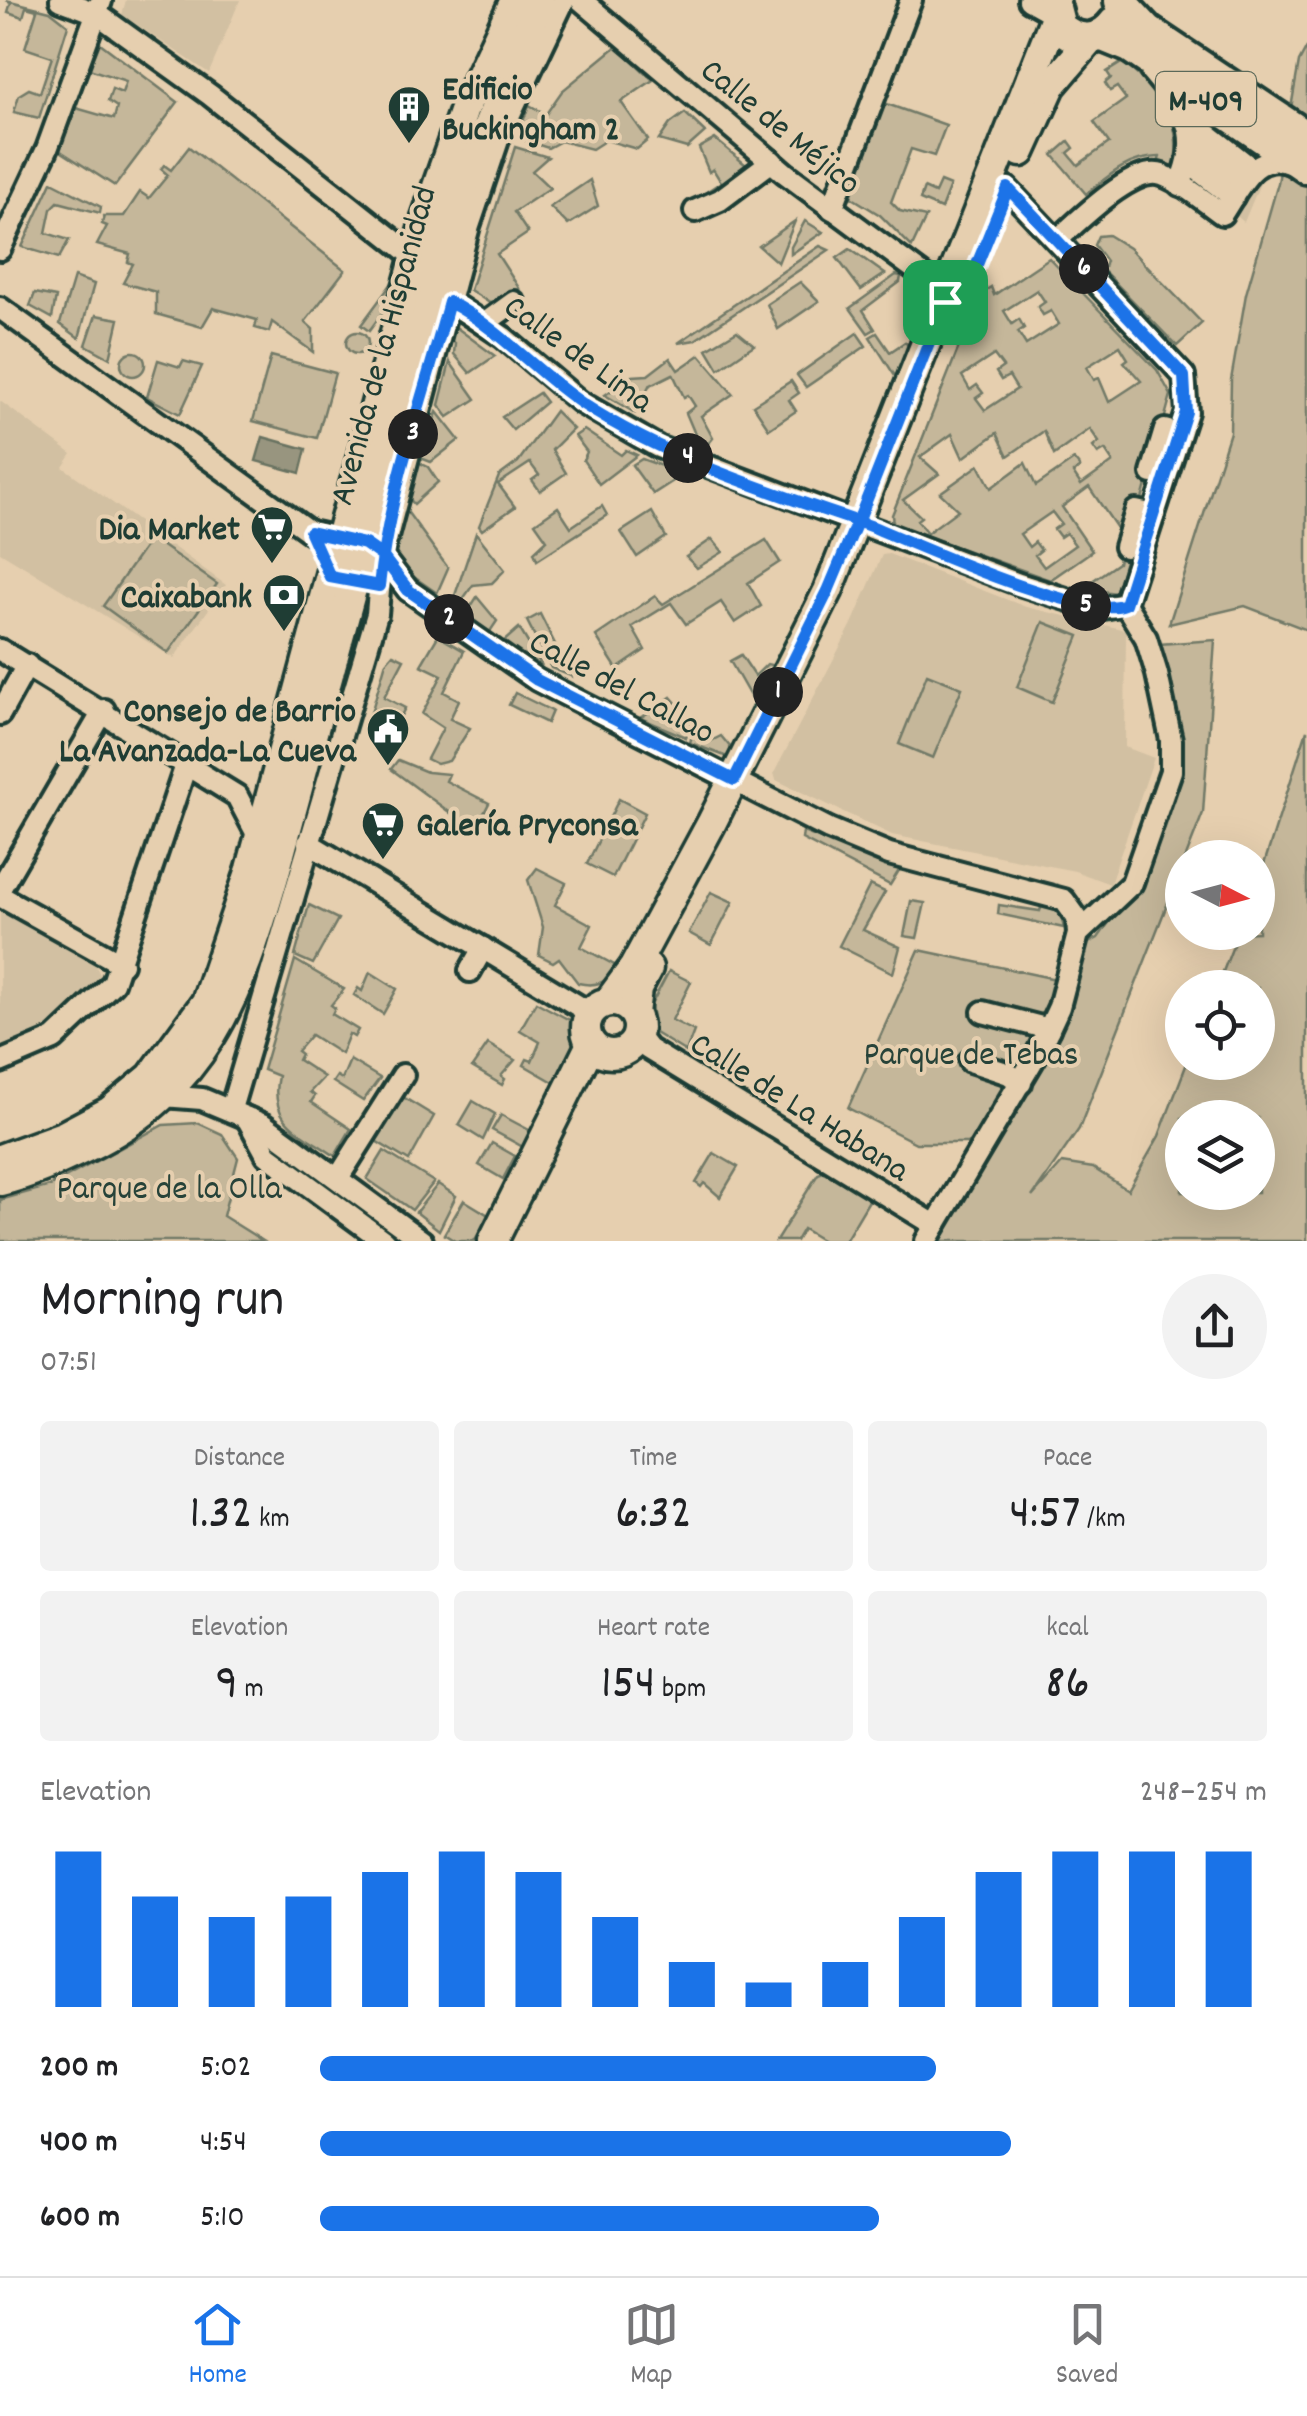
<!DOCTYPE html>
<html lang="en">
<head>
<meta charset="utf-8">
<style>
	body { margin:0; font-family:Dekko,sans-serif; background:#f2f2f2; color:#202124; height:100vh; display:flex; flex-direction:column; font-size:38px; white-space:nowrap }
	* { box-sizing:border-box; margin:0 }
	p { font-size:32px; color:#757577 }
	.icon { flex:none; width:55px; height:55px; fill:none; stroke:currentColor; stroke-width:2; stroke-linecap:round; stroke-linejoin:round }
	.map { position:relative; height:1241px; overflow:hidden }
	.drawer { display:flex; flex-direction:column; background:#fff; flex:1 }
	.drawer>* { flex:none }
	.needle { width:65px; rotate:96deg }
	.fabs { position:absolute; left:1165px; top:840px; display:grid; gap:20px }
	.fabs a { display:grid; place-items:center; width:110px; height:110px; border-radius:50%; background:#fff; box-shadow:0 10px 40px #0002; font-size:50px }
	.pin { position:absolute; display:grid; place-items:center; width:85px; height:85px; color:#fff; margin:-42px; border-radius:20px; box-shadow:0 5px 15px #0006 }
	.km { position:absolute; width:50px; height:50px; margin:-25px; border-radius:50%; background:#222; color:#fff; font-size:28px; line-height:50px; text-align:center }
	.round { display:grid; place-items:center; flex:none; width:105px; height:105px; border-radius:52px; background:#f2f2f2 }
	.summary { display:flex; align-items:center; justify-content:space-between; height:170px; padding:0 40px }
	h1 { font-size:55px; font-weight:600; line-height:75px }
	.figures { display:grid; grid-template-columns:repeat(3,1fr); gap:15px; height:170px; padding:10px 40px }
	.figures div { display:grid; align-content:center; border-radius:10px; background:#f2f2f2; text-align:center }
	.figures b { font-size:50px; font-weight:600 }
	.figures small { font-size:28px; font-weight:400 }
	.figures p { font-size:28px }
	.chart { height:280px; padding:20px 40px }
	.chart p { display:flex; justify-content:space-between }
	.chart svg { width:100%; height:180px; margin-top:10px; stroke:#1a73e8; stroke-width:6 }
	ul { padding:0 40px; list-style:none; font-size:32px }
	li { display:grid; grid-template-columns:160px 120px 1fr; align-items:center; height:75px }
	li i { height:25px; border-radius:12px; background:#1a73e8 }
	.tab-bar { display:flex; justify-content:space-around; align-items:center; height:140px; border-top:2px solid #e0e0e0; background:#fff; font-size:28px; color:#757577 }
	.tab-bar a { display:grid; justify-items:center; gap:5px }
	.tab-bar .on { color:#1a73e8 }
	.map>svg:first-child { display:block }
	.built { fill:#d2c0a2 }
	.green { fill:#c5b79a; stroke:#727a67; stroke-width:2.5; fill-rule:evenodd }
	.water { fill:#98957f; stroke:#687261; stroke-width:2.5 }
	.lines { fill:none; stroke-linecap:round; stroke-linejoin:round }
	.minor-casing { stroke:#1f3d34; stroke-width:28 }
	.major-casing { stroke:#1f3d34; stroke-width:35 }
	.highway-casing { stroke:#1f3d34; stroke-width:38 }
	.minor { stroke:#e6cfaf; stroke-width:20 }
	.major { stroke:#e6cfaf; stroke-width:28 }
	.highway { stroke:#e6cfaf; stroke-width:30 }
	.route-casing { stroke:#fff; stroke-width:20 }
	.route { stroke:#1a73e8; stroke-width:12 }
	.labels { text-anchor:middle; stroke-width:8; stroke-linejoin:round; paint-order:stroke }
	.shield { fill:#e6cfaf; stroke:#5b6959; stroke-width:2.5 }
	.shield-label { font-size:32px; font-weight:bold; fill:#1f3d34 }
	.poi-label { font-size:35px; font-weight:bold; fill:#1f3d34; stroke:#e6cfaf; text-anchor:end }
	.street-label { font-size:35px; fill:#1f3d34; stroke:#e6cfaf }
	.park-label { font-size:35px; fill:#274339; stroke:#e6cfaf }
</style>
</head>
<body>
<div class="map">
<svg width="1307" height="1241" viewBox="0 0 1307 1241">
	<rect width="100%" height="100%" fill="#e6cfaf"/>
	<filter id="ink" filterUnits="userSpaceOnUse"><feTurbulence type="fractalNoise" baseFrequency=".01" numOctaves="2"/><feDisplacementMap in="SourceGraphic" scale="20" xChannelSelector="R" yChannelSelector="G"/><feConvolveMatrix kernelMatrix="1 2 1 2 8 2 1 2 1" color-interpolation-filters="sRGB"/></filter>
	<g filter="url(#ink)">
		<g class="built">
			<path d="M126,0H240L209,73L122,15Z"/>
			<path d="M1224,140L1261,181L1244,222L1193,181Z"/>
			<path d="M0,401L72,454L63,467L226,585L174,658L0,552Z"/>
			<path d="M889,554L1026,607L1126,630L1125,747L1154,758L1110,884L1075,871L892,835L776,780L774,773L852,624L882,555Z"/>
			<path d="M0,911L95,965L101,976L56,1022L0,1050Z"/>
		</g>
		<g class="green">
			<path d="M6,0L50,11L68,25L39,118L14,112L19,95L29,89L40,93L52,57L25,48L37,10L26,7L23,17L8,12L11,2Z"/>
			<path d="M100,43L178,102L115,186L59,150L76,108L114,119L117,107L108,101L112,89L122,93L126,81L89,69Z"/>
			<path d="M617,46L653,80L621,102L648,140L637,149L606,140L592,149L561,141L548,148L517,138L529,105L546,114L562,91Z"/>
			<path d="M1307,47V630L1245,606L1169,624L1230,432L1231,380L1246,294L1278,183L1299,62Z"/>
			<path d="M1123,62C1162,96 1182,113 1175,167L1157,165L1160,157C1129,157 1109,175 1086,194L1053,155L1069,141L1074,148L1068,153L1078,165L1109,143L1094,122L1126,99L1117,87L1110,91L1105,83L1111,78L1107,72Z"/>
			<path d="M884,103L946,125L934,156L911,149L891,202L900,211L926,217L912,247L880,215L851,197Z"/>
			<path d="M685,113L705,132L687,148L659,140L670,124Z"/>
			<path d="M715,139L752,170L703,205L690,203L721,182L713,169L709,172L699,148Z"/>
			<path d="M189,147L345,270L305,322L313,329V352L272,322L269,332L255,328L257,320L213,308L202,327L156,314V292L123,283L133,264L128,262L130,254L97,245L107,226L102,224L104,216H124L140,192L149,198L168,175L161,169L164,165L171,170Z"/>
			<path d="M515,147L548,157L532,171L550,188L514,212L528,233L497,254L519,288L491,304L470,290Z"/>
			<path d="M590,180L598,206L568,225L550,207Z"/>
			<path d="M52,182L101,207L100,213L58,202L51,209L46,233L69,240L59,258L22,247Z"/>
			<path d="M940,182L950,186L941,209L920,200L924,188L935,193Z"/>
			<path d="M795,221L778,263L759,246Z"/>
			<path d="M805,221L823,232L791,254V247Z"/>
			<path d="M1108,235L1129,248L1202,323L1177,346L1103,270L1106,261L1094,245L1098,236Z"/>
			<path d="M820,246L829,250L695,340L678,343Z"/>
			<path d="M850,249L885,274L861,290L837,258Z"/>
			<path d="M1049,258L1157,370L1171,395L1119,582L1115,593L1082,588L1118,563L1123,537L1089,487L1062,507L1092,551L1050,580L893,524L892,515L980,294L991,287L994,295ZM1037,290L1045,302L1038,307L1043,315L1051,311L1059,324L1026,345L1018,332L1024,328L1019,319L1012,324L1004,311ZM1120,346L1128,359L1124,362L1141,381L1109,402L1099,378L1094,380L1087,367ZM994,355L1003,367L996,372L1001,380L1009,376L1017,389L985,410L976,398L983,393L977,385L970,390L962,376ZM1090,429L1099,442L1093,447L1098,454L1105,450L1113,462L1081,485L1073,473L1080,467L1074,460L1036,486L1025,463L991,488L979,465L940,493L958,510L927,533L917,520L921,517L903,500L939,474L920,457L952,434L963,458L997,433L1008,456L1044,431L1054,455ZM1052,512L1061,524L1054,529L1060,537L1066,533L1075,545L1044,567L1035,555L1041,550L1035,542L1029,547L1020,534Z"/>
			<path d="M896,275L901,276L900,282L863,310L875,329L868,333L850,308Z"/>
			<path d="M74,277L94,284L79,338L60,324Z"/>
			<path d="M800,282L819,301L778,329L767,304Z"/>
			<path d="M392,283L388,305L369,331L361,325Z"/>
			<path d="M35,293L56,297L52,318L30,306Z"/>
			<path d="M96,315L119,319L110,358L86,345Z"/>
			<path d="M453,325L495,356L470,373L454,354L455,343L449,340Z"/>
			<path d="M737,331L754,345L719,369L707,349Z"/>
			<circle cx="357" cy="343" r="11"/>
			<path d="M857,333L866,346L806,387L797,375Z"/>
			<path d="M877,333L890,352L905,342L915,353L900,384L870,337Z"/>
			<circle cx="133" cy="364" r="12"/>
			<path d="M700,355L733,394L701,416L713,438L709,443L697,439L686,413L695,406L688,395L684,397L673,374L649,386L635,413L605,395L632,376L648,375L670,358L678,370Z"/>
			<path d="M271,356L335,373L317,438L253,421Z"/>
			<path d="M158,360L180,367L183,361L202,366L180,414L147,397Z"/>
			<path d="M450,362L476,399L448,417L439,405Z"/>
			<path d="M791,381L799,393L789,400L796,411L769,429L753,405Z"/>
			<path d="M539,393L546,402L513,430L502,417Z"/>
			<path d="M555,411L573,429L552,450L566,473L540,491L532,480L539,475L530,463L498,484L515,507L482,530L479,526L499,476L518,462Z"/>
			<path d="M437,412L459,440L431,462L418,457L422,437H429Z"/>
			<path d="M584,430L621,455L626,450L637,455L599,484L583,460L587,452L575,436Z"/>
			<path d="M642,459L684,474L653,494L632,465Z"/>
			<path d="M416,461L428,467L438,482L414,504L407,496Z"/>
			<path d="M403,506L448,568L437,593L398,566L393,556Z"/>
			<path d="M602,506L607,515L537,560L534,552L547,540L535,523L558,507L571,527Z"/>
			<path d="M652,512L666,537L637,557L621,532Z"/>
			<path d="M476,533L505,570L492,583L473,585L456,609L452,604Z"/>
			<path d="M151,538L217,584L168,653L103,606Z"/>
			<path d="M712,539L723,552L697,568L686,557Z"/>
			<path d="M766,540L780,562L748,583L761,606L735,623L721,602L686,624L671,603L632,627L645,650L617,669L596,636L655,596L663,604Z"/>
			<path d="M477,597L497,621L489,633L466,614Z"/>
			<path d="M540,614L571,676L551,668L527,621Z"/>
			<path d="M1043,622L1079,636L1052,702L1017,687Z"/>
			<path d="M519,628L542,666L502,643Z"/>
			<path d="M438,636L464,651L444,692L459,700L450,719L470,728L449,761L437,764L427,759L443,728L422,714L442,675L421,665Z"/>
			<path d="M1215,640L1203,813L1079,1129L1032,1197L1062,1163L1093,1168L1128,1190L1159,1136L1187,1063L1258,1062V988L1217,987L1238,933L1258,932V883L1307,730V1241H931L990,1143H916L848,1108L919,950L1056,979L1083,946L1098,938L1132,890L1172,783L1159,644ZM1182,1118H1258V1192H1182Z"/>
			<path d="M393,654L404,659L384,697L405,708L388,740L367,727L386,662Z"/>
			<path d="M741,655L755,676L767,664L776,666L755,705L730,661Z"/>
			<path d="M927,674L962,688L933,758L899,744Z"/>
			<path d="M515,693L552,711L547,723L509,705Z"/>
			<path d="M671,697L692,721L686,737L640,718Z"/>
			<path d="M694,727L700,737L711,741L721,736L731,748L730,758L690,743Z"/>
			<path d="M398,760L427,772L449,774L446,781L489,803L475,831L391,769Z"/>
			<path d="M619,799L645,813L613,877L587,864Z"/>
			<path d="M803,832L900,869L890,885L802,839Z"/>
			<path d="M537,868L566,883L555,905L592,925L581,947L618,967C608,983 596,987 578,983L559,958L553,962L539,955L543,927L528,880Z"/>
			<path d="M870,885L885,892L863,930L900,947L893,973L839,946Z"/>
			<path d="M711,892L733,902L711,945L689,933Z"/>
			<path d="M911,901L925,903L917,938L904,936Z"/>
			<path d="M309,905L338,919L313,964L295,956Z"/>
			<path d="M999,905L1040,911L1042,905L1060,913L1064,928L998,914Z"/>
			<path d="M295,960L344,989L331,1005L335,1008L332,1014L358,1030L354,1037L349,1034L341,1054L311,1035L297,1051L301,1054L298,1060L324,1077L310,1092L315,1096L311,1102L351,1129L335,1156C301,1132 268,1123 278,1076L263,1070Z"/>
			<path d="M669,971L691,982L672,1020L694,1031L686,1052L655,1033L651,1005Z"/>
			<path d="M370,972L397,989L383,1014L354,995L358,988L362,991Z"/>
			<path d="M536,1002L575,1023L577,1046L557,1084L524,1065L527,1059L532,1061L540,1042L520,1030Z"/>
			<path d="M488,1044L515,1060L501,1076L505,1079L502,1085L472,1067Z"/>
			<path d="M350,1060L380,1078L363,1101L333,1082L337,1076L342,1079Z"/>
			<path d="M403,1097L434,1116L409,1161L374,1140Z"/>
			<path d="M473,1101L495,1114L483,1140L459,1125Z"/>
			<path d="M501,1115L531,1131L523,1147L492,1130Z"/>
			<path d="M198,1123L222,1134L238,1158L223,1216L263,1241H0V1200L50,1186L163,1125Z"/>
			<path d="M492,1143L515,1156L503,1179L479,1165Z"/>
			<path d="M384,1151L434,1182L412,1210L367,1179Z"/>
			<path d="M714,1153L738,1167L720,1197L704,1183L701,1187L696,1183Z"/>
			<path d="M832,1169L873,1194L845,1241H823L803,1229L796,1241H776L818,1174Z"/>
			<path d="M438,1184L456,1196L439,1230L416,1212Z"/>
			<path d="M464,1200L490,1216L474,1241H455L444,1234Z"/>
		</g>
		<path class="water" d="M263,437L306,449L300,473L256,461Z"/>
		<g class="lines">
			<g class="minor-casing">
				<g id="minor">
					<path d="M61,0L96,13L210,95L416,258"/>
					<path d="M581,0L785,173L948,294"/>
					<path d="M1029,0L1054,14"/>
					<path d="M1151,71C1186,113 1202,131 1180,185"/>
					<path d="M1186,117L1251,168"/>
					<path d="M1192,144L1243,181"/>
					<path d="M1189,163L1233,197"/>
					<path d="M1007,188L1184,376L1187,412L1125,604"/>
					<path d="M832,209L911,0"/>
					<path d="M695,211L720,200L772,161"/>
					<path d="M1057,240C1079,221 1133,165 1162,175C1183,183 1204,201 1222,214C1240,187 1255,148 1293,164"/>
					<path d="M0,249L47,149L101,1"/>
					<path d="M449,301L503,337L580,402L658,447L1019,584L1098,609L1125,604"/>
					<path d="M0,308L310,532L365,544L382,556L408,590L537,680L829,829L889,854L1064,900L1077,918L1078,934"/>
					<path d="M485,323L514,302"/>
					<path d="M1152,473L1165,430L1179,434"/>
					<path d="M1125,547L1136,511L1154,515"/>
					<path d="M0,650L237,796L259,838"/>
					<path d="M0,714L27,665"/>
					<path d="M308,843L590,1013"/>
					<path d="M0,889L104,710"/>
					<path d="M0,896L122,964"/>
					<path d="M470,971L483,948"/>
					<path d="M983,1012L1049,1029"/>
					<path d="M637,1035L648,1049L935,1225"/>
					<path d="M970,1061L1009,1074L1021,1083"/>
					<path d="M0,1062L54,1039L113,983L186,765"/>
					<path d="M163,1096L202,1099L264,1125L422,1241"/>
					<path d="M231,1109L377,614L382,556L469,226L499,137L564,0"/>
					<path d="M247,1118L267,1155L384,1241"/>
					<path d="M338,1178L403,1075"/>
					<path d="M926,1241L1038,1052L1059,1007L1078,934L1132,883L1171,771V740L1157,674L1146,638L1125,604"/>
				</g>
			</g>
			<g class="major-casing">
				<g id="major">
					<path d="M1021,152L1051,86L1091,39"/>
					<path d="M609,1001L634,967L711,824L828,591L1055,17"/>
					<circle cx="612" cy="1028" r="26"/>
					<path d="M634,1013L637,989L648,968"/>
					<path d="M0,1159L63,1136L110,1111L151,1077L206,1002L251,869L426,218L464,109L515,0"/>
					<path d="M0,1181C30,1174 58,1161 85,1148C205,1090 239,996 274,876L458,199L540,0"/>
					<path d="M493,1241L591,1044"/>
				</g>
			</g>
			<g class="highway-casing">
				<g id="highway">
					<path d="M1053,0L1060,27C1079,44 1100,42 1115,22"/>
					<path d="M1120,1L1148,31L1307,137"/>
					<path d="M1103,36L1130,47L1307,168"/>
				</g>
			</g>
			<use href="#minor" class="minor"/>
			<use href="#major" class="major"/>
			<use href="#highway" class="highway"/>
		</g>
	</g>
	<g class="lines" filter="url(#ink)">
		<g class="route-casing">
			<path id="route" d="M945,302L861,514L857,522L828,591L734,780L537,680L408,590L382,556L365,544L310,532L330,577L379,586C389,490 424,395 449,302C500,328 536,373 583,404C670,461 775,493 873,527C919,546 1085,621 1125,604L1186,412L1184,376L1008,188L959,309L945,302"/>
		</g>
		<use href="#route" class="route"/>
	</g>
	<defs>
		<g id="building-pin" transform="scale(2.25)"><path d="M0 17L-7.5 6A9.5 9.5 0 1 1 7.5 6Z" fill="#1f3d34" stroke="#e6cfaf"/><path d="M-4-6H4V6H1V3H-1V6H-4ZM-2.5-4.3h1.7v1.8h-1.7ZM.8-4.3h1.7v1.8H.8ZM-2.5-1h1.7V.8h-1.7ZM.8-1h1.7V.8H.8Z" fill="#fff"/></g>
		<g id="supermarket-pin" transform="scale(2.25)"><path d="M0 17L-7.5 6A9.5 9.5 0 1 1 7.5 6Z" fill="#1f3d34" stroke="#e6cfaf"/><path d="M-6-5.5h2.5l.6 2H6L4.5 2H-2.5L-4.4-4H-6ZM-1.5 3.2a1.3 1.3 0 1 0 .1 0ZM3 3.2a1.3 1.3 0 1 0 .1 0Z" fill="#fff"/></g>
		<g id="bank-pin" transform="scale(2.25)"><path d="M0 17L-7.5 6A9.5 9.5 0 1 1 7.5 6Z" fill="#1f3d34" stroke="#e6cfaf"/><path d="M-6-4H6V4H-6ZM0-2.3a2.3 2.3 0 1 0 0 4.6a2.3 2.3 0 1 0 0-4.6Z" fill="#fff"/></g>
		<g id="civic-pin" transform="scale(2.25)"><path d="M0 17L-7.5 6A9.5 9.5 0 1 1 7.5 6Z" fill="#1f3d34" stroke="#e6cfaf"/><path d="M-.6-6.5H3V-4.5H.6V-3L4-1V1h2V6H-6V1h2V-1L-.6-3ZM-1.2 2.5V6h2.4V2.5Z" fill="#fff"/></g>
	</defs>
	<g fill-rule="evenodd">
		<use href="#building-pin" x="409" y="107"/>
		<use href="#supermarket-pin" x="272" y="527"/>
		<use href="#bank-pin" x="284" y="595"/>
		<use href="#civic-pin" x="388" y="729"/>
		<use href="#supermarket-pin" x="383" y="823"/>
	</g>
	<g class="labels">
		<rect class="shield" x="1156" y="72" width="100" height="54" rx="8"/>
		<g class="shield-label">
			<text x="1206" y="110">M-409</text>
		</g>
		<g class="poi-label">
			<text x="442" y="99" text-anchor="start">Edificio<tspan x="442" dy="40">Buckingham 2</tspan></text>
			<text x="240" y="539">Dia Market</text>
			<text x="252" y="607">Caixabank</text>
			<text x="356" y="721">Consejo de Barrio<tspan x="356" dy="40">La Avanzada-La Cueva</tspan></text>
			<text x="416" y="835" text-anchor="start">Galería Pryconsa</text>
		</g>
		<g class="street-label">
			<text transform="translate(782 125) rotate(39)" y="12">Calle de Méjico</text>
			<text transform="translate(381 345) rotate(-75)" y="12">Avenida de la Hispanidad</text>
			<text transform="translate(580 352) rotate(36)" y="12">Calle de Lima</text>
			<text transform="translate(623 685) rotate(28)" y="12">Calle del Callao</text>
			<text transform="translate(801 1105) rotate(32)" y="12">Calle de La Habana</text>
		</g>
		<g class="park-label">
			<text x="971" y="1064">Parque de Tebas</text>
			<text x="169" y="1198">Parque de la Olla</text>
		</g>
	</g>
</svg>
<div class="fabs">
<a><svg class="needle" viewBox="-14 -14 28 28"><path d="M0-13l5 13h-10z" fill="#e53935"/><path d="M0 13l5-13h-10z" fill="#757577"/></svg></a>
<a><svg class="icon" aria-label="locate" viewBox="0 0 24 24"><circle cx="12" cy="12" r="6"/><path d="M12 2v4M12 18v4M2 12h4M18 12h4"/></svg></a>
<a><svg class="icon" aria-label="layers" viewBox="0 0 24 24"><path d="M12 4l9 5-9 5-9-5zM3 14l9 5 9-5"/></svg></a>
</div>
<div class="pin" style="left:945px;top:302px;background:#1e9e55"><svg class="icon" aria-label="arrive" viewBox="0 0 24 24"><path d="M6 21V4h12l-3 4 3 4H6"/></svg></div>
<b class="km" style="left:778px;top:692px">1</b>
<b class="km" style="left:449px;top:619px">2</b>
<b class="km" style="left:413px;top:434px">3</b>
<b class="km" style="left:688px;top:458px">4</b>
<b class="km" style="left:1086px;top:606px">5</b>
<b class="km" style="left:1084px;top:269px">6</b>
</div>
<section class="drawer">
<div class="summary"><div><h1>Morning run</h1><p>07:51</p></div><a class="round"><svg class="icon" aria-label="share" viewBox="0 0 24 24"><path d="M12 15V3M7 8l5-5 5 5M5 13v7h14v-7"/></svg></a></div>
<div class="figures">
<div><p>Distance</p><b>1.32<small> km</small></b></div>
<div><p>Time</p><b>6:32</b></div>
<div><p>Pace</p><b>4:57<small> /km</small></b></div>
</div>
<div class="figures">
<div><p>Elevation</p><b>9<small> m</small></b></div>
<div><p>Heart rate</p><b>154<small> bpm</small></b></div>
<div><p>kcal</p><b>86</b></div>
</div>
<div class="chart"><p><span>Elevation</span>248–254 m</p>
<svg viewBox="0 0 160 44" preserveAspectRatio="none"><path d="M5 44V6M15 44V17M25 44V22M35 44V17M45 44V11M55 44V6M65 44V11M75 44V22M85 44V33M95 44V38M105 44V33M115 44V22M125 44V11M135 44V6M145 44V6M155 44V6"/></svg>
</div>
<ul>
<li><b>200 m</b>5:02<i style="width:65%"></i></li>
<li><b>400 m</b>4:54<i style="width:73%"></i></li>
<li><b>600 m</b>5:10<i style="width:59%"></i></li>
</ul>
</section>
<nav class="tab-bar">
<a class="on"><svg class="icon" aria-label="home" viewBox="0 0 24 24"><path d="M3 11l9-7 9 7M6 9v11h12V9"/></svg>Home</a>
<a><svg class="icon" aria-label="map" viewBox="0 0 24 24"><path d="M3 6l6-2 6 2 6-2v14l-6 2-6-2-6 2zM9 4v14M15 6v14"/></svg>Map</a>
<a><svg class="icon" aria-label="saved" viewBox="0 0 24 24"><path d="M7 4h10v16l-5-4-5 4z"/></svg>Saved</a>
</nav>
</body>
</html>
